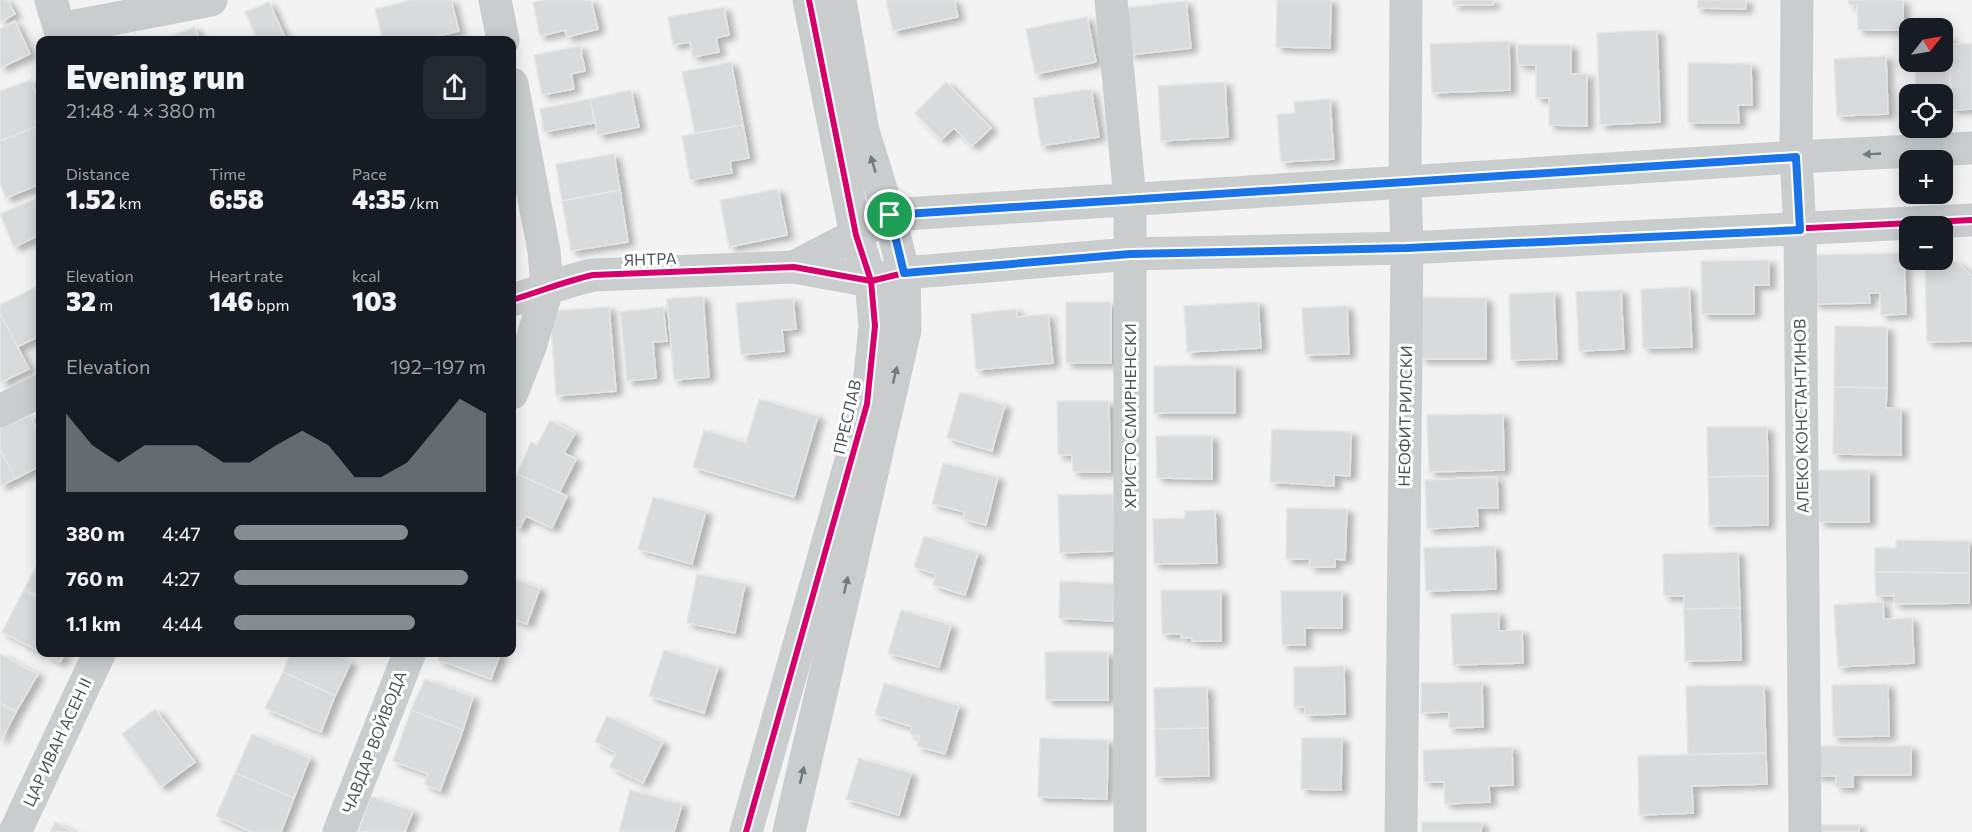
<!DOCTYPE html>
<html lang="en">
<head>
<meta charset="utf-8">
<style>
	body { margin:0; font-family:Commissioner,sans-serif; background:#242831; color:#f1f3f6; height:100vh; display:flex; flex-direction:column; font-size:22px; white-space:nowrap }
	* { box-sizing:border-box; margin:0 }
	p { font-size:20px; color:#9ea1a6 }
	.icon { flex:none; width:33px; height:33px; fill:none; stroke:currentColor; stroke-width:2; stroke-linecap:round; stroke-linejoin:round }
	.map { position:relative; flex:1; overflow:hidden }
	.panel { position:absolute; left:36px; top:36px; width:480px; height:621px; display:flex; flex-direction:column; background:#171b24; border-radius:12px; box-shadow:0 3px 15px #0003 }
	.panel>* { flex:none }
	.needle { width:39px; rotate:59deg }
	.buttons { position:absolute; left:1899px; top:18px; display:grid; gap:12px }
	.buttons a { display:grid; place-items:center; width:54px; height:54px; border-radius:12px; background:#171b24; box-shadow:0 3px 15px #0003; font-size:30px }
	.pin { position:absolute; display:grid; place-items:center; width:51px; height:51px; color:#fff; margin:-26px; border:3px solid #fff; border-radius:50%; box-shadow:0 2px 6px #0007 }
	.round { display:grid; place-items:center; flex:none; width:63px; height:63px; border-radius:12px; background:#242831 }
	.summary { display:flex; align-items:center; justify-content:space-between; height:102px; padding:0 30px }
	h1 { font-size:33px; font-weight:800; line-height:45px }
	.figures { display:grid; grid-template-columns:repeat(3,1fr); gap:9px; height:102px; padding:6px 30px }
	.figures div { display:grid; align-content:center }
	.figures b { font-size:26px; font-weight:800 }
	.figures small { font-size:16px; font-weight:400 }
	.figures p { font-size:16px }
	.chart { height:168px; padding:12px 30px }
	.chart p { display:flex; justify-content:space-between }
	.chart svg { width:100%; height:108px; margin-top:6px; fill:#858d92; opacity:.7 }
	ul { padding:0 30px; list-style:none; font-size:20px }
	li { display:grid; grid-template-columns:96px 72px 1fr; align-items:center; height:45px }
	li i { height:15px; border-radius:8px; background:#858d92 }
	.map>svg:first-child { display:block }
	.building { fill:#d9dadb; stroke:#e4e5e5; stroke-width:1.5; filter:url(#shadow) }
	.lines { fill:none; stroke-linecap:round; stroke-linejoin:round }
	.street { stroke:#cacdce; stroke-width:33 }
	.cycleway-casing { stroke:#fff; stroke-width:10 }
	.cycleway { stroke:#d6006c; stroke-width:6 }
	.oneway { fill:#707a80 }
	.route-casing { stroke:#fff; stroke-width:12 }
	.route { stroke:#1a73e8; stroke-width:8 }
	.labels { text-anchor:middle; stroke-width:6; stroke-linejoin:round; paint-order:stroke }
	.street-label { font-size:16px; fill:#4a565e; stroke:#fff }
</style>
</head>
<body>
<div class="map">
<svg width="1972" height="832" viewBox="0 0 1972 832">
	<defs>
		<filter id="shadow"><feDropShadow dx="6" dy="4" stdDeviation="3" flood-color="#0004"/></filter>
	</defs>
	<rect width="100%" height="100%" fill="#f3f3f3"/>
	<g class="building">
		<path d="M0,0H7L15,14L0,22Z"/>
		<path d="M412,0H451L459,31L421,40H383L375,9Z"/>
		<path d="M544,0H591L598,29L567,37L565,30L540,36L533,2Z"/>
		<path d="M886,0H954L958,17L893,31Z"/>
		<path d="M1277,0H1331L1330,48L1276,47Z"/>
		<rect x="1453" y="0" width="40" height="5"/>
		<path d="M1698,0H1746V9L1697,8Z"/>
		<path d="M1849,0H1903V30H1858L1857,5H1849Z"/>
		<path d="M1186,1L1191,48L1130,55L1124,8Z"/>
		<path d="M269,2L286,40H258L245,12Z"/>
		<path d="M724,7L729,35L716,38L719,52L693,57L690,42L673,45L668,17Z"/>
		<path d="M1087,17L1096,62L1035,74L1026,29Z"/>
		<path d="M15,21L30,54L0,68V29Z"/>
		<path d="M194,27L200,40H162Z"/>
		<path d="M1657,30L1660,122L1600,125L1597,33Z"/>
		<path d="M1942,37H1950L1951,103H1942V94H1916L1915,62H1942Z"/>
		<path d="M1509,41L1510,90L1432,93L1430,44Z"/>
		<path d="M1950,44H1972V109L1951,110Z"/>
		<path d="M1517,45H1571V74H1587V126L1549,125V98H1536V65H1518Z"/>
		<path d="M580,46L585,71L571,74L574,89L542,95L534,55Z"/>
		<path d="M1886,56L1888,114L1837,116L1834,59Z"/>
		<path d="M731,62L743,125L695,133L682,72Z"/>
		<path d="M1688,63L1751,64L1752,105H1738L1739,123H1688Z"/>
		<path d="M31,80L40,103V125L0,141V91Z"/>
		<path d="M946,82L991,128L972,146L954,128L941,140L915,113Z"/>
		<path d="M1225,82L1228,137L1161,141L1158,86Z"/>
		<path d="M1091,89L1099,137L1041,146L1033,98Z"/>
		<path d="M631,90L639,127L598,135L590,99Z"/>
		<path d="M590,99L594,123L544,132L540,109Z"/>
		<path d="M1330,99L1334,159L1281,162L1277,115L1295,113L1294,102Z"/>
		<path d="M40,125V184L6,198L0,183V141Z"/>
		<path d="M743,125L749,158L730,161L732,173L690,180L682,136Z"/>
		<path d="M614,154L620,190L562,201L556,164Z"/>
		<path d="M778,189L787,235L729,247L720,200Z"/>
		<path d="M620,190L628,242L571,251L562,201Z"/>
		<path d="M39,197L40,201V235L14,247L0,214Z"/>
		<path d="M1904,253L1906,314L1881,315L1880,293H1869L1870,303L1814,304L1812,255Z"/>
		<path d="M1769,260V285H1754V314H1702L1701,261Z"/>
		<path d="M1957,262L1972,276V341L1927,342L1925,264Z"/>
		<path d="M40,285V336L17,347L0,313V305Z"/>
		<path d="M1689,287L1692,347L1643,348L1641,289Z"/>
		<path d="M1621,290L1624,349L1579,351L1576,292Z"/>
		<path d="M1554,292L1557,359L1511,360L1509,294Z"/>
		<path d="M703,296L709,377L674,380L667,299Z"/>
		<path d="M1421,297L1486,298V359H1420Z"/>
		<path d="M793,298L796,329L782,330L784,351L741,355L736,303Z"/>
		<rect x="1066" y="302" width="45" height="61"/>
		<path d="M1258,302L1261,348L1187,352L1184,306Z"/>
		<path d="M1347,306L1349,354L1305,355L1302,308Z"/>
		<path d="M609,307L616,391L556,396L550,311Z"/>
		<path d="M663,307L667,341L653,342L656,378L627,381L620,312Z"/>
		<path d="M1017,309V317L1048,314L1053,363L976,370L971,314Z"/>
		<path d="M0,313L29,369L0,383Z"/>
		<path d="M1835,326L1887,327V388L1834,387Z"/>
		<path d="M1235,365V413H1154V366Z"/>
		<path d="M1834,387L1887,388L1886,408H1901V455L1833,454Z"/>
		<path d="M960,392L1005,405L992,451L947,438Z"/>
		<path d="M759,399L818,416L794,497L693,467L704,430L746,443Z"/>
		<path d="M1057,401H1109L1110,472H1073L1072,455H1058Z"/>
		<path d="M1503,414L1504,470L1429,472L1427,415Z"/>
		<path d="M30,415L40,436V466L15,479L0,449V429Z"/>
		<path d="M550,420L575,433L564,453L576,459L559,493L517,474L531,442L537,445Z"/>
		<path d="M1707,427H1767L1768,476L1708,477Z"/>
		<path d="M1272,429L1351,432L1350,476L1334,475V486L1270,482Z"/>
		<path d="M1156,436H1212V479L1157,478Z"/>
		<path d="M0,449L15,479L0,486Z"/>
		<path d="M943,463L998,477L986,525L963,519L965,512L932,504Z"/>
		<path d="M1818,470H1869V522H1819Z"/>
		<path d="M517,474L567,496L552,528L526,516L520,528L512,524V486Z"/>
		<path d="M1768,476V525L1709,526L1708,477Z"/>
		<path d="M1497,477L1498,508H1477L1478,526L1427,529L1425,480Z"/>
		<path d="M1113,494L1115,551L1060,553L1058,495Z"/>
		<path d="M653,497L706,511L692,564L638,549Z"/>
		<path d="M1287,508L1347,509L1345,560L1335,559V567H1309L1310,559H1286Z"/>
		<path d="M1215,510L1217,563L1154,564L1153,519L1185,518V511Z"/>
		<path d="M924,536L978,553L965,595L933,585L936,574L914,567Z"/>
		<path d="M1896,540L1969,541V573L1875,572V548H1896Z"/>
		<path d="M1495,546L1496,589L1426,591L1424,548Z"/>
		<path d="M1738,552L1740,608L1684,609V596H1664L1663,554Z"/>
		<path d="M40,559V598L24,590Z"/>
		<path d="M1875,572L1969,573V603L1894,604V596H1876Z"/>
		<path d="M697,574L745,584L735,633L687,623Z"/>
		<path d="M512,578L540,588L527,624L512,619Z"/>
		<path d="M1060,581L1114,584L1113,621L1059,618Z"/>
		<path d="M24,590L40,598V652L2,632Z"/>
		<path d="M1161,590H1221V641H1192V638H1181V634H1162Z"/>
		<path d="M1281,591H1342V628H1305V645H1282Z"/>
		<path d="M1883,602L1884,619L1912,618L1914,663L1838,667L1834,605Z"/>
		<path d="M1740,608L1741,660L1685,661L1684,609Z"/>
		<path d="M901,610L951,625L939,667L888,653Z"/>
		<path d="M1499,612V631L1522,630L1523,663L1453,665L1451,614Z"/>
		<path d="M664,650L718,667L704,713L649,696Z"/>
		<path d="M42,652H65L60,662Z"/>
		<path d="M291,652H329L351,662L335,696L283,672Z"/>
		<path d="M441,652H501L491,679L438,660Z"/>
		<path d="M1045,652H1108V700H1046Z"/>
		<path d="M0,654L38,674L16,712L0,703Z"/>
		<path d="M1344,666L1345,714L1305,715V707H1294V667Z"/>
		<path d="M283,672L335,696L321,732L265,708Z"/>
		<path d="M425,679L473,697L463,730L411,710Z"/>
		<path d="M1482,682L1483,727L1449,728V712L1421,713V683Z"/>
		<path d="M884,683L959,706L945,754L917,746L920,737L910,734L912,727L875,715Z"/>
		<path d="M1888,684L1889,736L1833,737L1832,685Z"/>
		<path d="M1764,685L1766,753L1688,755L1686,686Z"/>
		<path d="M1207,687L1208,728L1155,729L1154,688Z"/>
		<path d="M0,703L16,712L0,742Z"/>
		<path d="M155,709L195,762L161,787L122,734Z"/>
		<path d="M411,710L463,730L440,791L424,784L428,774L393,761Z"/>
		<path d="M607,716L663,742L643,783L610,767L616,753L595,742Z"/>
		<path d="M1208,728L1209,776L1156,777L1155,729Z"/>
		<path d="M252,734L310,758L294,798L235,773Z"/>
		<path d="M1040,738L1108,740L1107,799L1038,797Z"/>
		<path d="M1302,738H1342L1341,790L1301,789Z"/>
		<path d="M1815,746H1911V775H1853V787H1836V776H1815Z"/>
		<path d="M1512,747L1513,785L1489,786L1490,802L1445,804L1444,782H1424L1423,750Z"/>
		<path d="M1766,753L1767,784L1692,786L1693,813L1639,815L1638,756Z"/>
		<path d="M859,758L911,773L899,815L846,799Z"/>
		<path d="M235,773L294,798L281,832H252L216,816Z"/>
		<path d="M630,790L682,804L674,832H619Z"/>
		<path d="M371,796L413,811L405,832H358Z"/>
		<path d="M55,822L74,832H50Z"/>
		<path d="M1422,822H1482L1481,832H1422Z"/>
		<rect x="1814" y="825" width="45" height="7"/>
	</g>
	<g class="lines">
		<g class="street">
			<path d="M51,0L63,40"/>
			<path d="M495,0L503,40"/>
			<path d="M1111,0L1130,199V832"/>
			<path d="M1797,0L1796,157L1800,230L1805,832"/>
			<path d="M60,29L211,0"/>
			<path d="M512,84L544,251L547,289L530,347L512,393"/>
			<path d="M794,267L856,235L889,215L1796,157L1972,148"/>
			<path d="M512,300C539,292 565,281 593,275L794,267L871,281L904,273L1130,254L1407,248L1972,220"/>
			<path d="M0,411L40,391"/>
			<path d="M15,832L100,652"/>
			<path d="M339,832L410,652"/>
			<path d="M746,832L867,404L875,326L871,281L856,235L809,0"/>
			<path d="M789,832L905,330L904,273L889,215L863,131L840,0"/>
			<path d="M1401,832L1407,248L1405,183L1406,0"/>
		</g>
		<g class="cycleway-casing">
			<g id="cycleway">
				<path d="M512,300C539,292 565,281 593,275L794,267L871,281L904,273L1130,254L1407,248L1972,220"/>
				<path d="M746,832L867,404L875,326L871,281L856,235L809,0"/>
			</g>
		</g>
		<use href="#cycleway" class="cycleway"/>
	</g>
	<defs><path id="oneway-solid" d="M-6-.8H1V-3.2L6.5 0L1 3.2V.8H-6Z" transform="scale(1.5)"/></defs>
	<g class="oneway">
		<use href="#oneway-solid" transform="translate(1872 154) rotate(177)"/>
		<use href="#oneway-solid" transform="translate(873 164) rotate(-107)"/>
		<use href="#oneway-solid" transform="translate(895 375) rotate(-77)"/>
		<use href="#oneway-solid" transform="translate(846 585) rotate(-77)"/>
		<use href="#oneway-solid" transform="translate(802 775) rotate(-77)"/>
	</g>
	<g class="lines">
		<g class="route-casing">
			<path id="route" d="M1796,157L1800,230L1407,248L1130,254L904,273L890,215Z"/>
		</g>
		<use href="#route" class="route"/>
	</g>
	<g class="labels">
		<g class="street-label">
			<text transform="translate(650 259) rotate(-2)" y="6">ЯНТРА</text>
			<text transform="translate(1130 416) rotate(-90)" y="6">ХРИСТО СМИРНЕНСКИ</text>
			<text transform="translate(1405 416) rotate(-89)" y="6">НЕОФИТ РИЛСКИ</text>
			<text transform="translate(1801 416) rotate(-91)" y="6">АЛЕКО КОНСТАНТИНОВ</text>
			<text transform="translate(847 417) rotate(-77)" y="6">ПРЕСЛАВ</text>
			<text transform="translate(57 742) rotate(-65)" y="6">ЦАР ИВАН АСЕН II</text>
			<text transform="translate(374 742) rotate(-69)" y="6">ЧАВДАР ВОЙВОДА</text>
		</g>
	</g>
</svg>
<div class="buttons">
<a><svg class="needle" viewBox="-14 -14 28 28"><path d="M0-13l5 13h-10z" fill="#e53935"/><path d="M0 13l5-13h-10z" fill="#9ea1a6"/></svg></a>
<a><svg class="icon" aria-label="locate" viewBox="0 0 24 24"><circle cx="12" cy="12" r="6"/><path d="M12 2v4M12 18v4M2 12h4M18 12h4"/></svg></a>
<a>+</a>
<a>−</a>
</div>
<div class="pin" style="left:890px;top:215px;background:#1e9e55"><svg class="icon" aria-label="arrive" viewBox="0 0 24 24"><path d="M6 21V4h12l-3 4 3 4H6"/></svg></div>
<section class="panel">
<div class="summary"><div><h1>Evening run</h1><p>21:48 · 4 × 380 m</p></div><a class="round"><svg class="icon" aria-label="share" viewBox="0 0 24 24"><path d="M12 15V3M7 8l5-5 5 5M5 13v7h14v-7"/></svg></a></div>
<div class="figures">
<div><p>Distance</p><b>1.52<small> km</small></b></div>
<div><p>Time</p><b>6:58</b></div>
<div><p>Pace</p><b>4:35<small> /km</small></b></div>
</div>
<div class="figures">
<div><p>Elevation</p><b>32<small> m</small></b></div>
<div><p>Heart rate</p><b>146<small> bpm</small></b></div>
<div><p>kcal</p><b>103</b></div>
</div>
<div class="chart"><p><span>Elevation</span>192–197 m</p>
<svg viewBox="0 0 160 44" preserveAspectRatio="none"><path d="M0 44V12L10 25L20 32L30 25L40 25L50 25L60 32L70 32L80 25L90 19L100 25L110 38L120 38L130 32L140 19L150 6L160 12V44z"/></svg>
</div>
<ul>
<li><b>380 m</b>4:47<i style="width:69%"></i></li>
<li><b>760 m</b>4:27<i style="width:93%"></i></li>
<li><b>1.1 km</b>4:44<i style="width:72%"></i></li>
</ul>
</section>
</div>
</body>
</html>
